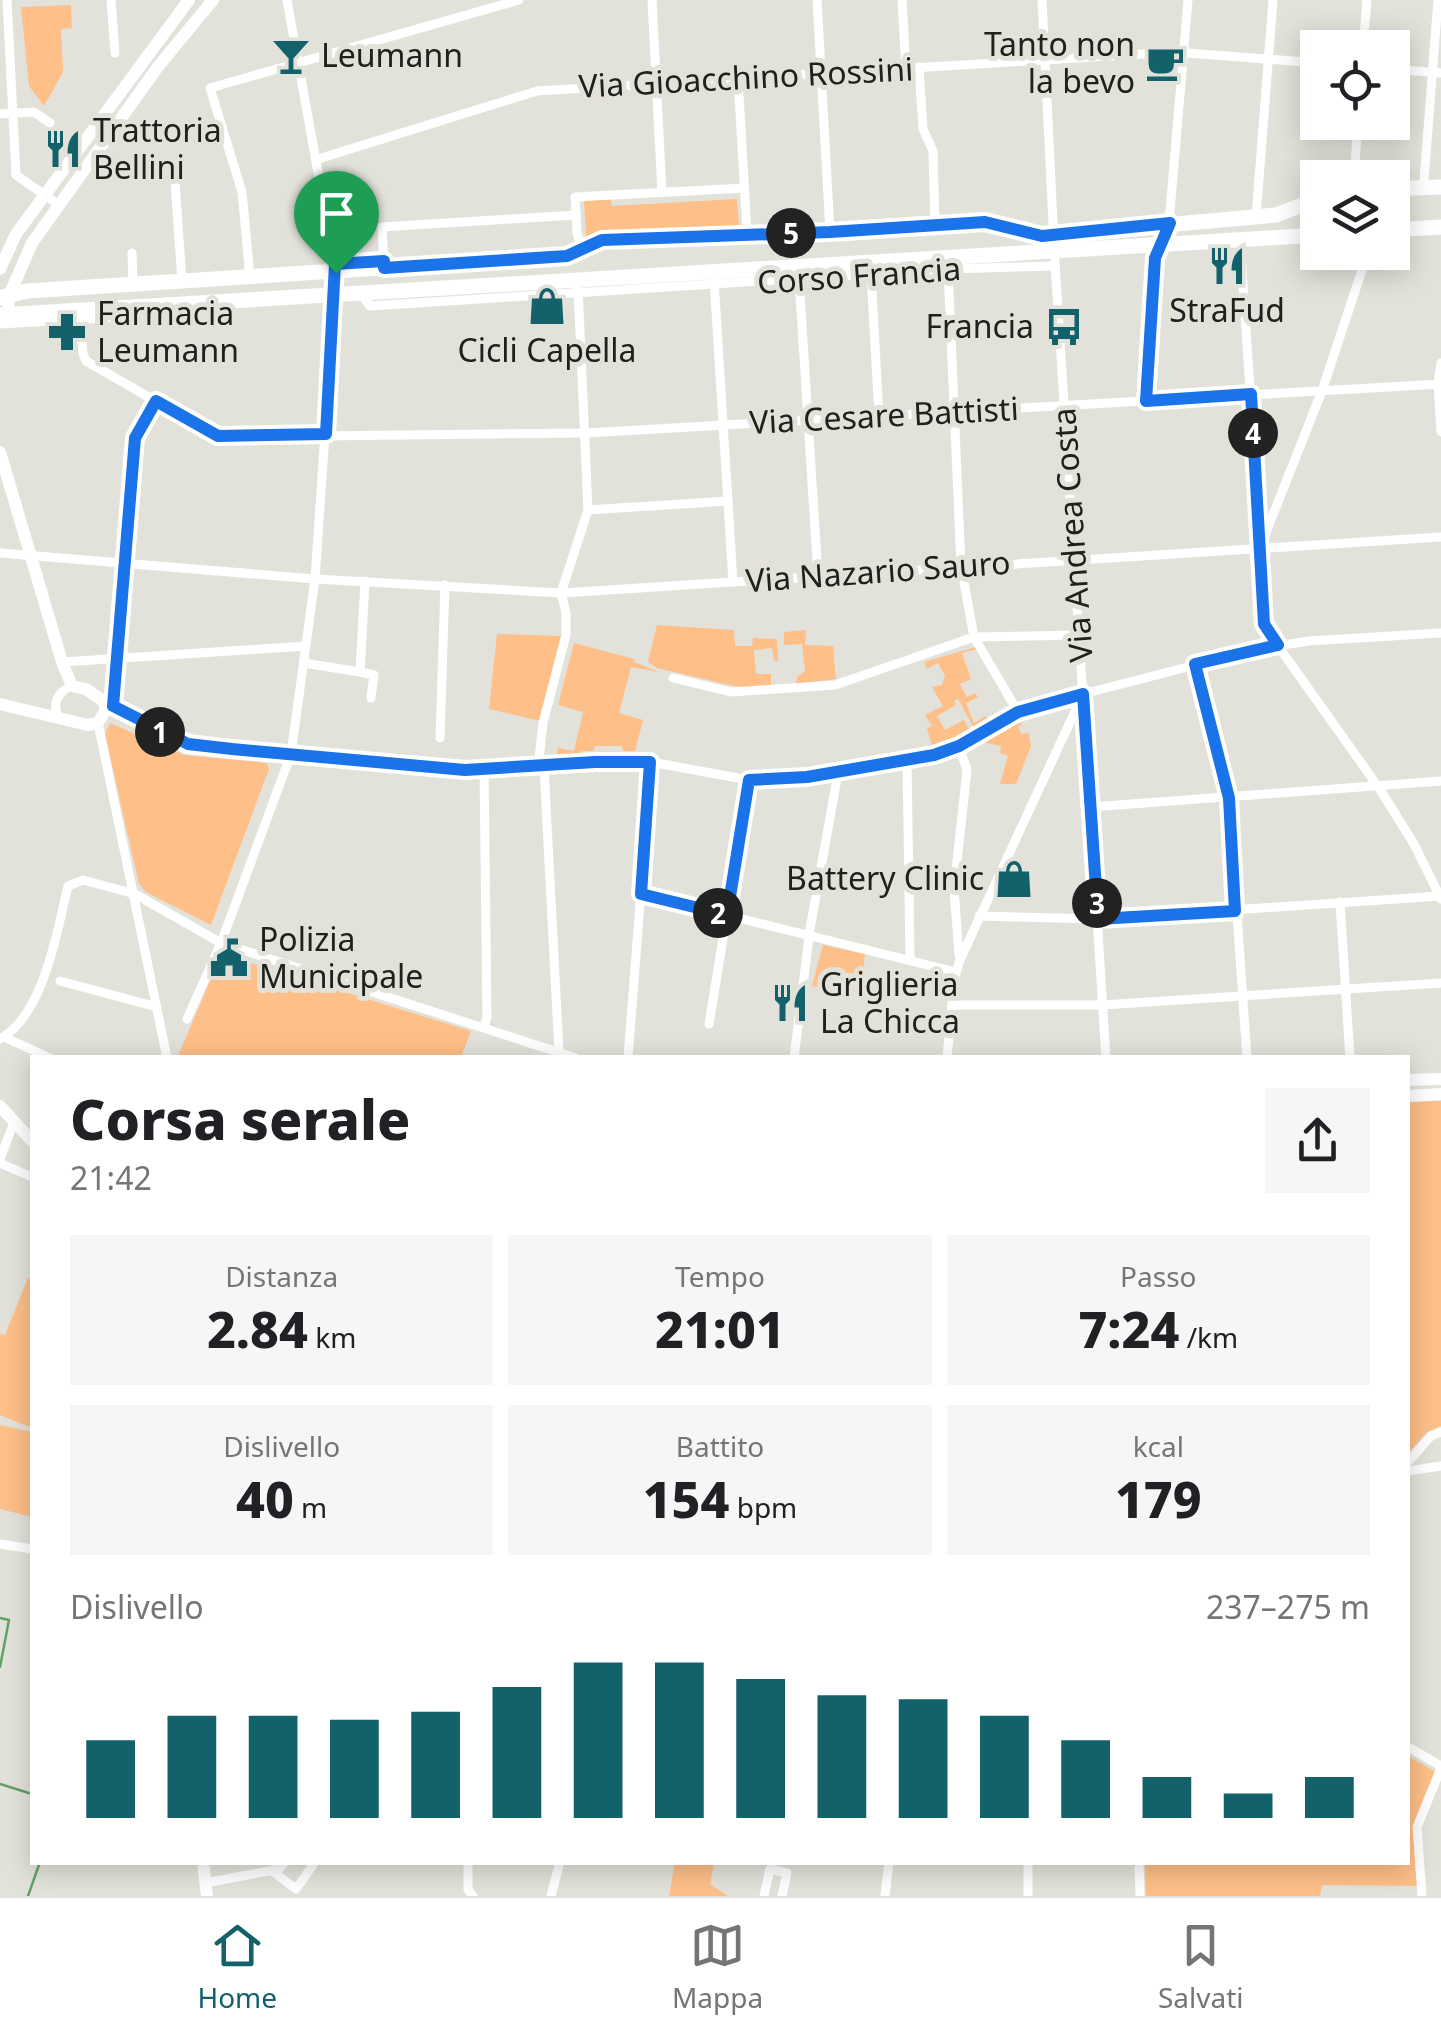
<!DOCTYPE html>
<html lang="it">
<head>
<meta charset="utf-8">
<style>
	body { margin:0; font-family:"Noto Sans",sans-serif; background:#f6f6f6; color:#202124; height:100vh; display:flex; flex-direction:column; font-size:38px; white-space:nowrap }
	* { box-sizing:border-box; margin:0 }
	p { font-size:32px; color:#757577 }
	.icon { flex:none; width:55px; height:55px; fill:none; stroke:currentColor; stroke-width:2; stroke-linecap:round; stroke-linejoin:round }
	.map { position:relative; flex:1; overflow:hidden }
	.details { position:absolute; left:30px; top:1055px; width:1380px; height:810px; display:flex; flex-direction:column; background:#fff; border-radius:0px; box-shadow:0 5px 25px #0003 }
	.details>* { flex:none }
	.controls { position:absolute; left:1300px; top:30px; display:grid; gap:20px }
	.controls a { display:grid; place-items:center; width:110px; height:110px; border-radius:0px; background:#fff; box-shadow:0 5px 25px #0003; font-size:50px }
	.pin { position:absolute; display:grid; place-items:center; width:85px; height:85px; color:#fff; margin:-102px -42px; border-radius:50% 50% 50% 0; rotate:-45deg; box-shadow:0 0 10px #0007 }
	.pin .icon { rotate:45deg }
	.km { position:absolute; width:50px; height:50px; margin:-25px; border-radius:50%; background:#222; color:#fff; font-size:28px; line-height:50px; text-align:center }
	.round { display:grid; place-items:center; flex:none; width:105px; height:105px; border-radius:0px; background:#f6f6f6 }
	.summary { display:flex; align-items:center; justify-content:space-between; height:170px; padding:0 40px }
	h1 { font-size:55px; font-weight:800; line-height:75px }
	.metrics { display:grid; grid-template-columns:repeat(3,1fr); gap:15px; height:170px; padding:10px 40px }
	.metrics div { display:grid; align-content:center; border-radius:0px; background:#f6f6f6; text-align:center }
	.metrics b { font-size:50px; font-weight:800 }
	.metrics small { font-size:28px; font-weight:400 }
	.metrics p { font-size:28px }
	.chart { height:280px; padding:20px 40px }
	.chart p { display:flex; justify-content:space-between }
	.chart svg { width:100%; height:180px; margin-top:10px; stroke:#13616b; stroke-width:6 }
	.menu { display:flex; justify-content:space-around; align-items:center; height:140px; border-top:2px solid #e0e0e0; background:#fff; font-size:28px; color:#757577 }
	.menu a { display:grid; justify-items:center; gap:5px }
	.menu .active { color:#13616b }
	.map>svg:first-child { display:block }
	.green { fill:#febf88 }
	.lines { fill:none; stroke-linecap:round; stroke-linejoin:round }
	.stream { stroke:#63a266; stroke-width:2.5 }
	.street { stroke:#fff; stroke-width:9 }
	.secondary { stroke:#fff; stroke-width:12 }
	.primary { stroke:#fff; stroke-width:15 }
	.route-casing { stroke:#fff; stroke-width:20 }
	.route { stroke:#1a73e8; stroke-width:12 }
	.labels { text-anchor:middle; stroke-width:10; stroke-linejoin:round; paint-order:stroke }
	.poi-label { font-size:32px; fill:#20201d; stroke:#e3e2da; text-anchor:start }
	.street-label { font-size:32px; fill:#20201d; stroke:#e3e2da }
</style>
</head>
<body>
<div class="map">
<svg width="1441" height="1896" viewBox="0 0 1441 1896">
	<rect width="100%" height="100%" fill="#e3e2da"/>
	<g class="green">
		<path d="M71,5L72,28L61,29L63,72L44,106L29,86L21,7Z"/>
		<path d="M611,199L612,206L737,199L739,227L586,236L584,200Z"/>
		<path d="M657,625L734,630L735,646H752L753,638L777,639L778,661H774L772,648L754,650L756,674H771V686L743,688L657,668L648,662Z"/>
		<path d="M806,630L805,645L833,646L836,679L796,684L797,677L805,671L802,644L784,645V632Z"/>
		<path d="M497,634L561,636L540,721L489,709Z"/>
		<path d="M574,643L634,659V662L659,672L631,667L619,713L643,720L635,751H624L621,746H596L593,751H582L580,758L556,761L558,748L574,751L583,712L558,705Z"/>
		<path d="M976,647L977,649L962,653L971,679L960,684L967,697L975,693L978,697L966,703L974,723L986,716L989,722L975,730L958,699L954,701L956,705L937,716L945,730L964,720L971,733L933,750L927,728L932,726L925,715L943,706L932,687L942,685L945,676L938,663L927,669L924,662Z"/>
		<path d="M1031,713V717L1021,720V725L1018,726L1021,734L1029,733L1031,746L1016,784H1000L1008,756L1000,753L1001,746L982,742V740Z"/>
		<path d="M110,723L184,755L259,762L267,764L269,769L211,925L146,892L139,884L105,734Z"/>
		<path d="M823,945L865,954L861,993L812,986Z"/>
		<path d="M221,956L224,955L471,1031L461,1057L177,1058Z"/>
		<path d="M1441,1101V1426L1427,1432L1408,1453V1102Z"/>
		<path d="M28,1278L32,1280V1428L0,1415V1334L5,1335Z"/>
		<path d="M0,1425L32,1432V1517L0,1509Z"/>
		<path d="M1408,1756L1436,1772L1413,1832L1418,1886L1322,1885L1320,1896H1146L1145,1863L1408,1862Z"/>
		<path d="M675,1862L714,1863L710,1884L728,1896H669Z"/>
	</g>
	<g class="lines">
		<g class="stream">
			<path d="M0,1618L9,1620L0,1667"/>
			<path d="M0,1784L32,1794"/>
			<path d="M28,1896L40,1862"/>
		</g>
		<g class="street">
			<path d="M7,0L16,175L59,205"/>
			<path d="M111,0L115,53"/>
			<path d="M652,0L662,192"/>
			<path d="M817,0L830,232"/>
			<path d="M902,0L906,68"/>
			<path d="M1042,0L1055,263L1106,1058"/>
			<path d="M1363,48L1367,0"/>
			<path d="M919,67L923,129L933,151L935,225"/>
			<path d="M1392,69L1441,73"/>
			<path d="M738,78L747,233"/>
			<path d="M0,114L34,112L50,123"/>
			<path d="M318,159L537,91L1175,52L1318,63"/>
			<path d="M1354,178L1358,122"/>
			<path d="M1424,180L1438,0"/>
			<path d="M175,182L182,281"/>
			<path d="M1256,217L1273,0"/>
			<path d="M1240,240L1266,629L1379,788L1414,844L1441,899"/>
			<path d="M582,250L577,233L575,197L745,188"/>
			<path d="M132,253L133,284"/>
			<path d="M384,261L382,227L576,215"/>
			<path d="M948,268L961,566L974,637L1018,712"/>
			<path d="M871,274L879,416"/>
			<path d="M250,277L242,192L210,88L519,0"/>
			<path d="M714,279L733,582"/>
			<path d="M799,279L818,576"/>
			<path d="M360,293L370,306L948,269L1055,266"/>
			<path d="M80,320L83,354L86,361L211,433L228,437L586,433L1441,384"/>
			<path d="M0,324L155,315L154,306"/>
			<path d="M1441,363L1438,383L1441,432"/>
			<path d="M1146,401L1155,257L1169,223L1188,0"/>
			<path d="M588,510L728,501"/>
			<path d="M1261,545L1322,391L1368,252"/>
			<path d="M0,553L315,579L561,593L1441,537"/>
			<path d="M62,662L306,646"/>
			<path d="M304,663L360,672L365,581"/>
			<path d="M1195,665L1229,799L1247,1058"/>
			<path d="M360,672L374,675L371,698"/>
			<path d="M673,678L731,692L835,685L974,637L1080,635"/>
			<path d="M105,702L188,744L232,749L465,770L595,762H651L749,780H775L933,755L959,746L1029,708L1257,649L1309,641L1441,633"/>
			<path d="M113,706L135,438L156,401"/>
			<path d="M59,718C51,704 58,691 72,686"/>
			<path d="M98,723L167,1058"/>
			<path d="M440,738L445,585"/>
			<path d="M959,746L967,770L954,889L959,955"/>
			<path d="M907,761L910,958"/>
			<path d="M538,767L543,723L566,635V613L561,593L588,510L578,288"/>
			<path d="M544,767L559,1052"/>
			<path d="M484,770L487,1017L484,1027"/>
			<path d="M1091,807L1441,781"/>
			<path d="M641,894L956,972"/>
			<path d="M1340,902L1350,1058"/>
			<path d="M979,916L1098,919L1440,896"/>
			<path d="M60,981L157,1007"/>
			<path d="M954,1005H1102L1441,983"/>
			<path d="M187,1019L221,943L291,754L315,579L336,273L287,0"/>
			<path d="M709,1024L749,780"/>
			<path d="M4,1037L50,1058"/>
			<path d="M0,1039C44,1015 57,931 68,886L83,880L135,894L221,943L576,1058"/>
			<path d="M628,1058L651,762"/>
			<path d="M794,1058L810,929L838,773"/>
			<path d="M947,1058L954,980L960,960L1083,694"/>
			<path d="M0,1159L14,1122"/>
			<path d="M0,1163L32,1177"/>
			<path d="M1408,1462L1431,1436L1441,1432"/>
			<path d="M1408,1471L1441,1466"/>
			<path d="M0,1544L32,1549"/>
			<path d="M1408,1747L1441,1766"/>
			<path d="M468,1862V1890L473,1896"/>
			<path d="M1028,1862V1896"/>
			<path d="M1139,1862L1140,1896"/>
			<path d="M272,1871L296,1889L313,1865"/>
			<path d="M205,1883L279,1869L285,1862"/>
			<path d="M551,1896L560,1862"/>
			<path d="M764,1896L770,1869L787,1873L782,1896"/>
			<path d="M885,1896L889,1862"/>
			<path d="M1422,1896L1417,1827L1441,1768"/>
		</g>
		<g class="secondary">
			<path d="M0,269L16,234L189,0"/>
			<path d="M9,314L8,298L32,243L157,68L213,0"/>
			<path d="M0,452L62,662L72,686L86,689L105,702V711L98,723L88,725L0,704"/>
			<path d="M1408,1080L1441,1079"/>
			<path d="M1408,1096L1441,1094"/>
			<path d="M0,1106L32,1141"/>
			<path d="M203,1862L207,1896"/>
		</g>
		<g class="primary">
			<path d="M1392,189L1441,187"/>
			<path d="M1392,230L1441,227"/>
			<path d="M0,298L27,291L567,256L603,240L830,232L985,222L1042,236L1066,234L1276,215L1318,199"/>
			<path d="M0,315L1318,235"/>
		</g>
	</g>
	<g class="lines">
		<g class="route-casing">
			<path id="route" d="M985,222L1042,236L1170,223L1155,258L1146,401L1251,394L1264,624L1278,645L1195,664L1229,798L1235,911L1098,919L1083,694L1018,712L959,746L934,755L807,777L749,780L727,915L641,894L650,762H595L465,770L232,749L188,744L113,706L135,438L156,401L218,436L326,434L335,264L384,261V268L567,256L602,240L830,232Z"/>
		</g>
		<use href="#route" class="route"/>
	</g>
	<defs>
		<g id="bar-bare" transform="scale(3)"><path d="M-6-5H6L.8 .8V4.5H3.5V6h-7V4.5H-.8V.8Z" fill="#13616b" stroke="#e3e2da" stroke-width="2.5" paint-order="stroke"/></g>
		<g id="cafe-bare" transform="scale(3)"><path d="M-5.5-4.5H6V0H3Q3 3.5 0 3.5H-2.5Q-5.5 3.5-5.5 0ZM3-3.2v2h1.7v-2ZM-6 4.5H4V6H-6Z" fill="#13616b" stroke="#e3e2da" stroke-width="2.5" paint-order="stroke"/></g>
		<g id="restaurant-bare" transform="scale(3)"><path d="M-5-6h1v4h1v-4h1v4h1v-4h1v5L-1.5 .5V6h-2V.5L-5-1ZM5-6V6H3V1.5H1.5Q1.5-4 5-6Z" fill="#13616b" stroke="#e3e2da" stroke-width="2.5" paint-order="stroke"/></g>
		<g id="shop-bare" transform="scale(3)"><path d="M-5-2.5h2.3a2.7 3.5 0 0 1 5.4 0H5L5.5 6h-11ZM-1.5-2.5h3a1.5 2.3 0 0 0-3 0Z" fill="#13616b" stroke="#e3e2da" stroke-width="2.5" paint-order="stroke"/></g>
		<g id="bus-bare" transform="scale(3)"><path d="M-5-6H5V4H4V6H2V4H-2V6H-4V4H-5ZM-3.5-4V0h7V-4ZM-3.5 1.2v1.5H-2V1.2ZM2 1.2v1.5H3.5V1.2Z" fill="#13616b" stroke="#e3e2da" stroke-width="2.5" paint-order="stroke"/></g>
		<g id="pharmacy-bare" transform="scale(3)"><path d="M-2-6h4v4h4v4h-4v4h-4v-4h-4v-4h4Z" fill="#13616b" stroke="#e3e2da" stroke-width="2.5" paint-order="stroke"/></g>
		<g id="civic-bare" transform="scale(3)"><path d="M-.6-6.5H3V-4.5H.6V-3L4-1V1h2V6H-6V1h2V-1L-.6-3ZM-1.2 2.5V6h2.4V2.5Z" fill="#13616b" stroke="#e3e2da" stroke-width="2.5" paint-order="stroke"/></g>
	</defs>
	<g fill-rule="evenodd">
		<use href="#bar-bare" x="291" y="56"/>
		<use href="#cafe-bare" x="1165" y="63"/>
		<use href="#restaurant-bare" x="63" y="149"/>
		<use href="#restaurant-bare" x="1227" y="266"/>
		<use href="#shop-bare" x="547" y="306"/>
		<use href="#bus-bare" x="1064" y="327"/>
		<use href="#pharmacy-bare" x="67" y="332"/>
		<use href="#shop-bare" x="1014" y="879"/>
		<use href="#civic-bare" x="229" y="958"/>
		<use href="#restaurant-bare" x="790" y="1003"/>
	</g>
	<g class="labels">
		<g class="poi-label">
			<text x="1135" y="56" text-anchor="end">Tanto non<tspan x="1135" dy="37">la bevo</tspan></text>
			<text x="321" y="67">Leumann</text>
			<text x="93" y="142">Trattoria<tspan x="93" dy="37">Bellini</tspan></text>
			<text x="1227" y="322" text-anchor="middle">StraFud</text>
			<text x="97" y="325">Farmacia<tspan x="97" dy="37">Leumann</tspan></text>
			<text x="1034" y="338" text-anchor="end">Francia</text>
			<text x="547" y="362" text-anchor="middle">Cicli Capella</text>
			<text x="984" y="890" text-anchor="end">Battery Clinic</text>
			<text x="259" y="951">Polizia<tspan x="259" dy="37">Municipale</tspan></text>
			<text x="820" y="996">Griglieria<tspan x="820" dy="37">La Chicca</tspan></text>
		</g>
		<g class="street-label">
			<text transform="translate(746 78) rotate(-3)" y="11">Via Gioacchino Rossini</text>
			<text transform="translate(859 276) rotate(-4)" y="11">Corso Francia</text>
			<text transform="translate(884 416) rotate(-3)" y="11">Via Cesare Battisti</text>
			<text transform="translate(1073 535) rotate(-94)" y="11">Via Andrea Costa</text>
			<text transform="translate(878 572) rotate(-4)" y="11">Via Nazario Sauro</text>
		</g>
	</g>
</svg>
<div class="controls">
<a><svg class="icon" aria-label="locate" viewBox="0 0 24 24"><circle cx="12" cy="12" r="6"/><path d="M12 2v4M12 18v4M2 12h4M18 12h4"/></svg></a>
<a><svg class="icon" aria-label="layers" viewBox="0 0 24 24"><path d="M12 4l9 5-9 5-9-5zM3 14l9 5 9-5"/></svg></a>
</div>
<div class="pin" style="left:336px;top:273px;background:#1e9e55"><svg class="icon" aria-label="arrive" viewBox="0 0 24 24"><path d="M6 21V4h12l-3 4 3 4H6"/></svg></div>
<b class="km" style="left:160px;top:732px">1</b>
<b class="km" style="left:718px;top:913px">2</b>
<b class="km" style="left:1097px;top:903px">3</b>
<b class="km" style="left:1253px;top:433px">4</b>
<b class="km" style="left:791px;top:233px">5</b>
<section class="details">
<div class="summary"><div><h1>Corsa serale</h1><p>21:42</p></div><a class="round"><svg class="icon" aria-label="share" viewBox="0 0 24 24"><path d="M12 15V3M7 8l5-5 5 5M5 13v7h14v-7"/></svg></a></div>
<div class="metrics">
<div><p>Distanza</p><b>2.84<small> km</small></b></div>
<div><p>Tempo</p><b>21:01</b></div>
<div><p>Passo</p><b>7:24<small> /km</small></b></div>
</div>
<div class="metrics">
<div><p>Dislivello</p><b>40<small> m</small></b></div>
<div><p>Battito</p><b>154<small> bpm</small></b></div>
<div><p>kcal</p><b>179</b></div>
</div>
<div class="chart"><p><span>Dislivello</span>237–275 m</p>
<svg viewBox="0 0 160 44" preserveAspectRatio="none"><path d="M5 44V25M15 44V19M25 44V19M35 44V20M45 44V18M55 44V12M65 44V6M75 44V6M85 44V10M95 44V14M105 44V15M115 44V19M125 44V25M135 44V34M145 44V38M155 44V34"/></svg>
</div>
</section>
</div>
<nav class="menu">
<a class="active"><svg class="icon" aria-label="home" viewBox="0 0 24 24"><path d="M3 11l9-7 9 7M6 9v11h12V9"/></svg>Home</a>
<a><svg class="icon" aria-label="map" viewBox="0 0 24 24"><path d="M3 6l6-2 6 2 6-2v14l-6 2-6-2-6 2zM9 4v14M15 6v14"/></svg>Mappa</a>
<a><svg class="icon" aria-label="saved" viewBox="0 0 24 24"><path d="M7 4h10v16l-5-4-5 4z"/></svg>Salvati</a>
</nav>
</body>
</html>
